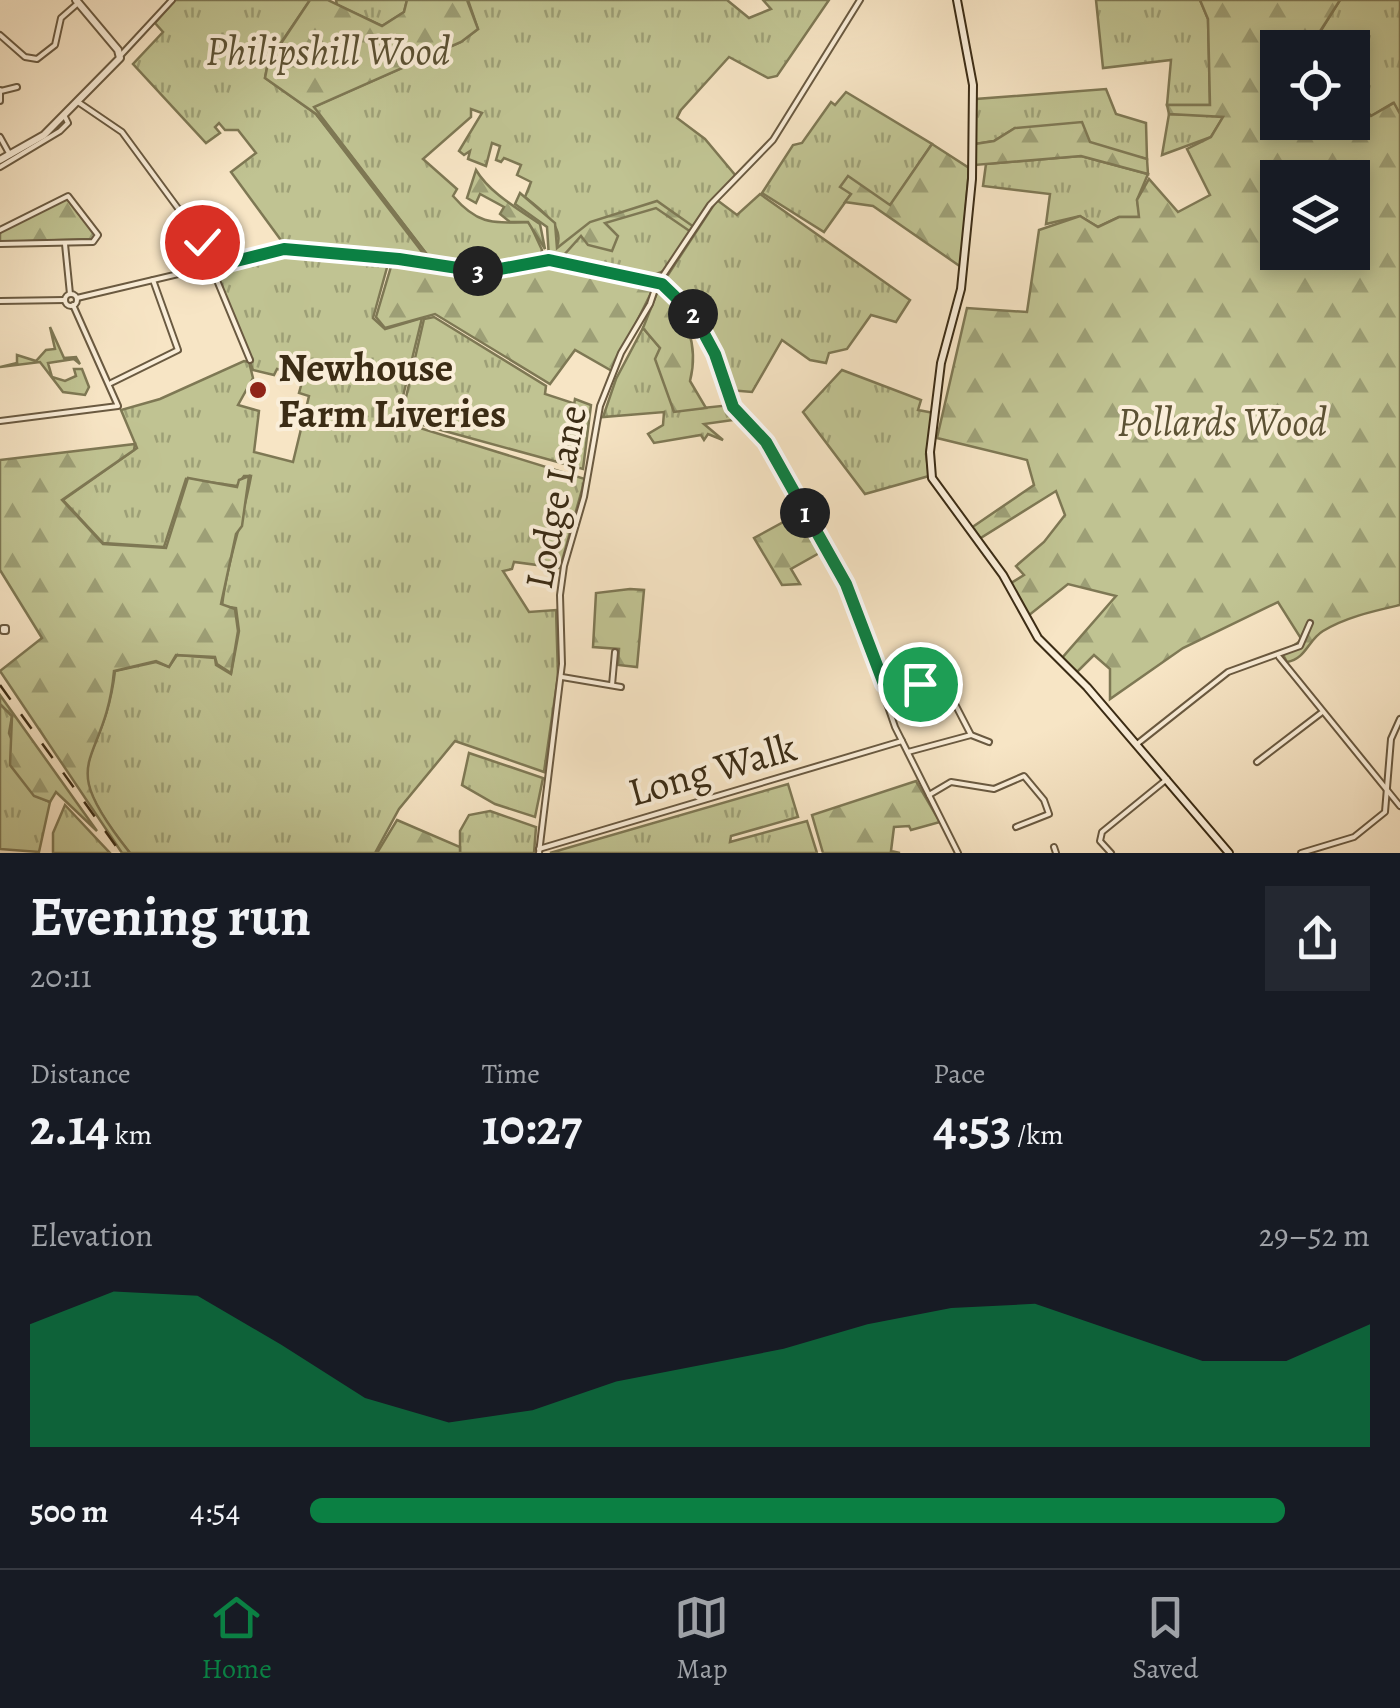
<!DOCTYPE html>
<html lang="en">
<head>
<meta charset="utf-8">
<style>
	body { margin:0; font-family:Alegreya,serif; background:#242831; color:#f1f3f6; height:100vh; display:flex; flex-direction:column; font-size:38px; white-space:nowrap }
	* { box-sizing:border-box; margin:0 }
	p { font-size:32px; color:#9ea1a6 }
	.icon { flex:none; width:55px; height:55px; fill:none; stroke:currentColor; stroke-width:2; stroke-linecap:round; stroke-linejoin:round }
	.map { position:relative; height:853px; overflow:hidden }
	.details { display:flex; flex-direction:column; background:#171b24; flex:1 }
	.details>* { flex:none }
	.buttons { position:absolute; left:1260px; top:30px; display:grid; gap:20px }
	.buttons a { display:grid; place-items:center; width:110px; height:110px; border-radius:0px; background:#171b24; box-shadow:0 5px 15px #0003; font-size:50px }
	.pin { position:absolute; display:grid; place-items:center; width:85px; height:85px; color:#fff; margin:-42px; border:5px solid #fff; border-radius:50%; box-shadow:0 2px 10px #0007 }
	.km { position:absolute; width:50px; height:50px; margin:-25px; border-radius:50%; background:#222; color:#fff; font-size:28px; line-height:50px; text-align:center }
	.round { display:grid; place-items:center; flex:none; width:105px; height:105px; border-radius:0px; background:#242831 }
	.overview { display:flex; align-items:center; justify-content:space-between; height:170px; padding:0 30px }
	h1 { font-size:55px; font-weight:700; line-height:75px }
	.metrics { display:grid; grid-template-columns:repeat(3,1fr); gap:15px; height:170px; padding:10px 30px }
	.metrics div { display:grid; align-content:center }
	.metrics b { font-size:50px; font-weight:700 }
	.metrics small { font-size:28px; font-weight:400 }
	.metrics p { font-size:28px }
	.chart { height:280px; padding:20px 30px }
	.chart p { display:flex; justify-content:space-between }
	.chart svg { width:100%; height:180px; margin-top:10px; fill:#0b8043; opacity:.7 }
	ul { padding:0 30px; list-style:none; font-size:32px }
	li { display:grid; grid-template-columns:160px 120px 1fr; align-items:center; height:75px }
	li i { height:25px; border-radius:12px; background:#0b8043 }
	.tab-bar { display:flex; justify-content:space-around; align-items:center; height:140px; border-top:2px solid #363941; background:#171b24; font-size:28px; color:#9ea1a6 }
	.tab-bar a { display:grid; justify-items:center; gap:5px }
	.tab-bar .active { color:#0b8043 }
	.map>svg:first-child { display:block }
	.grass { fill:url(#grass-tufts); stroke:#7e7854; stroke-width:2.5 }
	.forest { fill:url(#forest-firs); stroke:#7e7854; stroke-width:2.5; fill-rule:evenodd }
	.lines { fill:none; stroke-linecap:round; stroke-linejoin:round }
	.minor-casing { stroke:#6a5a41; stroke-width:8 }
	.tertiary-casing { stroke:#6a5a41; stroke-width:10 }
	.secondary-casing { stroke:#3b2c15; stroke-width:10 }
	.minor { stroke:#faeed9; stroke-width:4 }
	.tertiary { stroke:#faeed9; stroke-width:6 }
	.secondary { stroke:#faeed9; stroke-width:6 }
	.rail { stroke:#3b2c15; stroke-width:2.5; stroke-dasharray:18 18; stroke-linecap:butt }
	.route-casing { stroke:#fff; stroke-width:20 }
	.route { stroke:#0b8043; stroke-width:12 }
	.poi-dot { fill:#8f2418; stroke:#faeed9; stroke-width:4 }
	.labels { text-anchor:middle; stroke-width:8; stroke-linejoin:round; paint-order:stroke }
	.park-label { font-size:40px; font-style:italic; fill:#5c5234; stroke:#faeed9 }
	.poi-label { font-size:40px; font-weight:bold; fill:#3b2c15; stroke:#faeed9; text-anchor:start }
	.street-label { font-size:40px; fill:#3b2c15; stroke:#faeed9 }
</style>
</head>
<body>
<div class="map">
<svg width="1400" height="853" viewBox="0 0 1400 853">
	<defs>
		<pattern id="grass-tufts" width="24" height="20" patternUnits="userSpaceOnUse" patternTransform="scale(2.5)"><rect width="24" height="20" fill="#c0c392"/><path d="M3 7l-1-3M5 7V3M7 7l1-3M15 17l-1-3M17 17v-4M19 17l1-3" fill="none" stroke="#9d9f76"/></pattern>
		<pattern id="forest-firs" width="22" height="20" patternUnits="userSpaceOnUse" patternTransform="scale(2.5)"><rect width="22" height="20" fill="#c0c392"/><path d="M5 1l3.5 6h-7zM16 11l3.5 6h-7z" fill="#9d9f76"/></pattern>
	</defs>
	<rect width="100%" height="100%" fill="#f7e5c5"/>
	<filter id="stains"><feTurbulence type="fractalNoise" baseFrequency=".002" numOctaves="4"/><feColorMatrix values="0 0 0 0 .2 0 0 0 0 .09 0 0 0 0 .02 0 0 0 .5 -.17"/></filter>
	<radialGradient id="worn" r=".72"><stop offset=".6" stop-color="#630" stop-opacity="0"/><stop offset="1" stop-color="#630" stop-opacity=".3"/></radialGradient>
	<g class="grass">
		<path d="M175,0H310L268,62L265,78L316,114L429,261L286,247L231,172L256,153L238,130H225L219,123L215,127L220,133L206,143L133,64L163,32L155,23Z"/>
		<path d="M336,0H407L404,12L382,26L337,5Z"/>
		<path d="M468,0H727L749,18L771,9L763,0H829L777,76L768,78L729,57L681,110L677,118L705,139L736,176L664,271L646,278L549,258C574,233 544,212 525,197L531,182L517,175L521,165L504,158L501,162L496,160L500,146L492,143L486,166L468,159L470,151L464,155L459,151L482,113L471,109V117L423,159L457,189L453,196C478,225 492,223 529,222L542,250L539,259L484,270L432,261L313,107L461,42L478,29Z"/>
		<path d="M1096,0H1200L1208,19L1210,105H1167L1171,60L1103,68Z"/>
		<path d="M1340,0H1400V114L1393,103L1371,116L1364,109L1353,110L1352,48H1310Z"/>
		<path d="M1106,89L1116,114L1146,123L1147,159L1015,128L994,141L975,144L976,99Z"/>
		<path d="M846,92L932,144L890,206L851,194L824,232L762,193L793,145L802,143L831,102L835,105Z"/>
		<path d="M1169,114L1224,116L1211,137L1162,155Z"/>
		<path d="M1081,156L1148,174L1137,200L1140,217H1119L1098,227L1080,216L1046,224L1050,194L983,186L986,164Z"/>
		<path d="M760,194L910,300L896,322L871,315L847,349L829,353L826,363L810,360L782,340L752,392L729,390C716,340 694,319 664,281L717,200L737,215Z"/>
		<path d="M280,252L393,260L388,264L373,318L385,329L422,318L397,421L585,479L560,568L514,562L512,569L503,571L529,612L556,610L558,676L544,772L455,741L399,809L375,853H130C51,755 103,771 115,671L156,662L169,667L177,655L215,658L216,665L231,674L239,631L236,608L222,606C227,560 243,521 251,476H244L237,486L186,479L164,547L103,543L63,500L137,448L121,410L160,399L244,361L249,362L253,378L238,405L259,411L254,452L293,462L309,396L299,393L302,382L291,372L277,369L274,375L253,370L217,277V270Z"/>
		<path d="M434,317L546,386L545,394L573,403L566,455L575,399L591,405L583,469L401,419L424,319Z"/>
		<path d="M643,328L661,349L674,411L731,405L740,419L704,424L723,440L708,434L704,440L701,435L654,443L648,434L663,425L664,412L603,417L616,379Z"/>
		<path d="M842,370L921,400L918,410L934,413L926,454L929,476L865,494L803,412Z"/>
		<path d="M0,704L12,716L9,733L34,795L50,802L39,852L0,849Z"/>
		<path d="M469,753L543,778L535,817L495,804L462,785Z"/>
		<path d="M788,784L798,817L731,836L730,842L807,821L817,853H550Z"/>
		<path d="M65,805L110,853H53V833Z"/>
		<path d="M490,811L536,827L534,853H460V831L469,815Z"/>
	</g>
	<g class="forest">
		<path d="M310,0H328L382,26L404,12L407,0H467L478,29L461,42L314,107L432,261L316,114L265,78L268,63Z"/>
		<path d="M1200,0H1340L1310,47L1278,48V122L1315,123L1317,126L1352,122L1353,110L1364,109L1371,116L1394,103L1400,114V605C1374,611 1346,617 1323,631C1308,640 1306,659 1287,662L1282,653L1302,640L1278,602L1183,648L1110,699V669L1094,655L1077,672L1062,658L1116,596L1068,584L1028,616L1008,585L1024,575L1016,566L1044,542L1065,515L1056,491L979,539L971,528L1034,485L1027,460L937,438L967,308L1027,312L1039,230L1080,216L1098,227L1119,217H1139L1137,200L1149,179L1178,212L1210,195L1187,149L1211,137L1223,117L1169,114L1167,105H1210L1208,19ZM1278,178H1352V252H1278Z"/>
		<path d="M1082,122L1090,142L1147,159L1148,174L1081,156L975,165V144L994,141L1015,128Z"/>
		<path d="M932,144L969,168L961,267L873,206L845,202L851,194L840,187L848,176L890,205Z"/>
		<path d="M476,170C489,192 515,207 540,224L545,249L528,222H510L500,214L504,207L480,194L476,203L467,198Z"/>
		<path d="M520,193L555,223L557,248L590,222L657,201L694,227L691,232L656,208L605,223L618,236L612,251L588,245L581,236L563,256L549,258L547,227L515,204Z"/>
		<path d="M68,198L96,234L93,239L0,242V231Z"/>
		<path d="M393,260L484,274L548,261L647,283L652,291L612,371L575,350L550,384L435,314L385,328L376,317Z"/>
		<path d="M659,288C687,311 699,346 690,381L706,408L674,412L655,359L660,348L643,328Z"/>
		<path d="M50,327L64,358L76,357L80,364L74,359L48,363L52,377L65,381L76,376L74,369H82L89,387L85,395L63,392L40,362L0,367L17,363V355L36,361L46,350L55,349Z"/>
		<path d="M135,444L134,450L62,500L103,544L166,548L188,478L237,487L239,480L249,476L242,526L236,534L221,604L235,609L238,631L231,673L217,664L215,657L176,655L169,667L156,661L114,671C105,770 51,754 130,853H122L0,671L42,638L0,570V460Z"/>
		<path d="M800,513L821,552L791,569L800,584L782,585L754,538Z"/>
		<path d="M630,589L644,590L637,667L618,665L619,649L593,647L596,593Z"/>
		<path d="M0,695L97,831L56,792L50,802L34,796L10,765L12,716L0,704Z"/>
		<path d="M916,781L940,822L911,830L909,826L894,827L891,851L900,853H823L812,815Z"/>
		<path d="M397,820L460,847V853H377Z"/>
	</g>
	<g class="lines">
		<g class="minor-casing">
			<g id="minor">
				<path d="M0,35L25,57L37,59L55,45L61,18L77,4"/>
				<path d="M121,55L172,0"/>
				<path d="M0,90V101"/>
				<path d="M1,91L17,87"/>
				<path d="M78,102L122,132L202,241L215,262L216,278L250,360"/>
				<path d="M0,137L10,155"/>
				<path d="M0,167L60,131L68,123L65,117"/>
				<path d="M0,230L68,196L98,235L93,242L0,244"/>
				<path d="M65,244L70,294"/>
				<path d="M658,283L710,205L773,140L860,0"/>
				<circle cx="71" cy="300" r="6"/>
				<path d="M77,298L284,249L399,259L484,272L549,259L662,284L694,315L715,354L733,407L766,442L846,584L895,727L958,853"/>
				<path d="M0,301L65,300"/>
				<path d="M111,383L178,350L153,280"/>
				<path d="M0,421L118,406L73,305"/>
				<rect x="3" y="628" width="3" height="3"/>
				<path d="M1279,657L1400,806"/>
				<path d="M562,677L621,687"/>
				<path d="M884,684L908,675L916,678L921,694"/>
				<path d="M612,685L615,652"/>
				<path d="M955,704L971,735L989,742"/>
				<path d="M1137,744L1228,672L1300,646L1310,623"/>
				<path d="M908,752L971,735"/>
				<path d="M1257,762L1321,713"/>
				<path d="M929,795L951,782L994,789L1024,776L1044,800L1049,814L1016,827"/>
				<path d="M1054,847L1056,853"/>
				<path d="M539,849L902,741"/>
				<path d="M539,853L562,664L560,595L564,566L584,497L600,406L621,353L650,304L657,283"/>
				<path d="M1111,853L1100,841L1102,832L1167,779"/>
				<path d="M1301,853L1354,837L1385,812L1391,739L1400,719"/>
			</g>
		</g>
		<g class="tertiary-casing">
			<path id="tertiary" d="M0,160L44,135L120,58L118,50L76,0"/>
		</g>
		<g class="secondary-casing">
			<path id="secondary" d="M957,0L973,85L972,179L961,289L941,363L930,452L932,478L1003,575L1038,638L1087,687L1229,853"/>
		</g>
		<use href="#minor" class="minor"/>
		<use href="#tertiary" class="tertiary"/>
		<use href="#secondary" class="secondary"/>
		<path class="rail" d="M0,685L121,853"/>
	</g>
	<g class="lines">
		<g class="route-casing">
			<path id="route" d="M202,242L216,266L284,249L399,259L484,272L549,260L662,284L694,315L715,354L733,407L766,442L846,584L884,684L908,675L920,684"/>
		</g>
		<use href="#route" class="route"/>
	</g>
	<circle class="poi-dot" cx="258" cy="390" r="10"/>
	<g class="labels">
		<g class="park-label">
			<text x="328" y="65">Philipshill Wood</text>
			<text x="1222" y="436">Pollards Wood</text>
		</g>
		<g class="poi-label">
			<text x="278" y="381">Newhouse<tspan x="278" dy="46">Farm Liveries</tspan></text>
		</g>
		<g class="street-label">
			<text transform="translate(555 497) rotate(-79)" y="14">Lodge Lane</text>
			<text transform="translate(712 769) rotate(-16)" y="14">Long Walk</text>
		</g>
	</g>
	<rect width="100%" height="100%" filter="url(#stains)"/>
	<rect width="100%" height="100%" fill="url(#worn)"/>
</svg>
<div class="buttons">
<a><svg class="icon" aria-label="locate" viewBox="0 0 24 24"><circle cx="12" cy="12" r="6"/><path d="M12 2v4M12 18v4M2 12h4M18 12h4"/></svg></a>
<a><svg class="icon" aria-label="layers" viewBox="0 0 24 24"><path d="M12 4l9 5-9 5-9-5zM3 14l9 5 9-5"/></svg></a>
</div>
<div class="pin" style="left:920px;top:684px;background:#1e9e55"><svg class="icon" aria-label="arrive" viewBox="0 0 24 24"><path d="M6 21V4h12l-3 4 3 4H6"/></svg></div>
<div class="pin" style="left:202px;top:242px;background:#d93025"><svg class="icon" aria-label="check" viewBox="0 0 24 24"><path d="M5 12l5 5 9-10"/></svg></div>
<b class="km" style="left:805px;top:513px">1</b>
<b class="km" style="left:693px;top:314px">2</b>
<b class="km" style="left:478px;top:271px">3</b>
</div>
<section class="details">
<div class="overview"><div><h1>Evening run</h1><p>20:11</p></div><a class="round"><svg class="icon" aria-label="share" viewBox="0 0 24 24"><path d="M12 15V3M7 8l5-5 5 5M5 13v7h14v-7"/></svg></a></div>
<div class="metrics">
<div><p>Distance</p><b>2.14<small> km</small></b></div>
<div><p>Time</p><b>10:27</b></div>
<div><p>Pace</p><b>4:53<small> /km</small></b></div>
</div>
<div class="chart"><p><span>Elevation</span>29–52 m</p>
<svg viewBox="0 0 160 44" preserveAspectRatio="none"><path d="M0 44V14L10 6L20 7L30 19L40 32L50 38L60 35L70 28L80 24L90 20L100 14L110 10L120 9L130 16L140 23L150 23L160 14V44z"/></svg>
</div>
<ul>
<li><b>500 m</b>4:54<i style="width:92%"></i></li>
</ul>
</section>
<nav class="tab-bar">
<a class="active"><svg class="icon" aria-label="home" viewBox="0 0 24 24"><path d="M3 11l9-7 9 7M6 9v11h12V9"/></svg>Home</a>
<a><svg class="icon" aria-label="map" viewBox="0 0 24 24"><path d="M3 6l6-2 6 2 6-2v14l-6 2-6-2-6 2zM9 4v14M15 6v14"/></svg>Map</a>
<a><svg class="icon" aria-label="saved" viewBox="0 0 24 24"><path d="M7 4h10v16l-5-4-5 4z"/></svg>Saved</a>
</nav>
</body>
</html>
